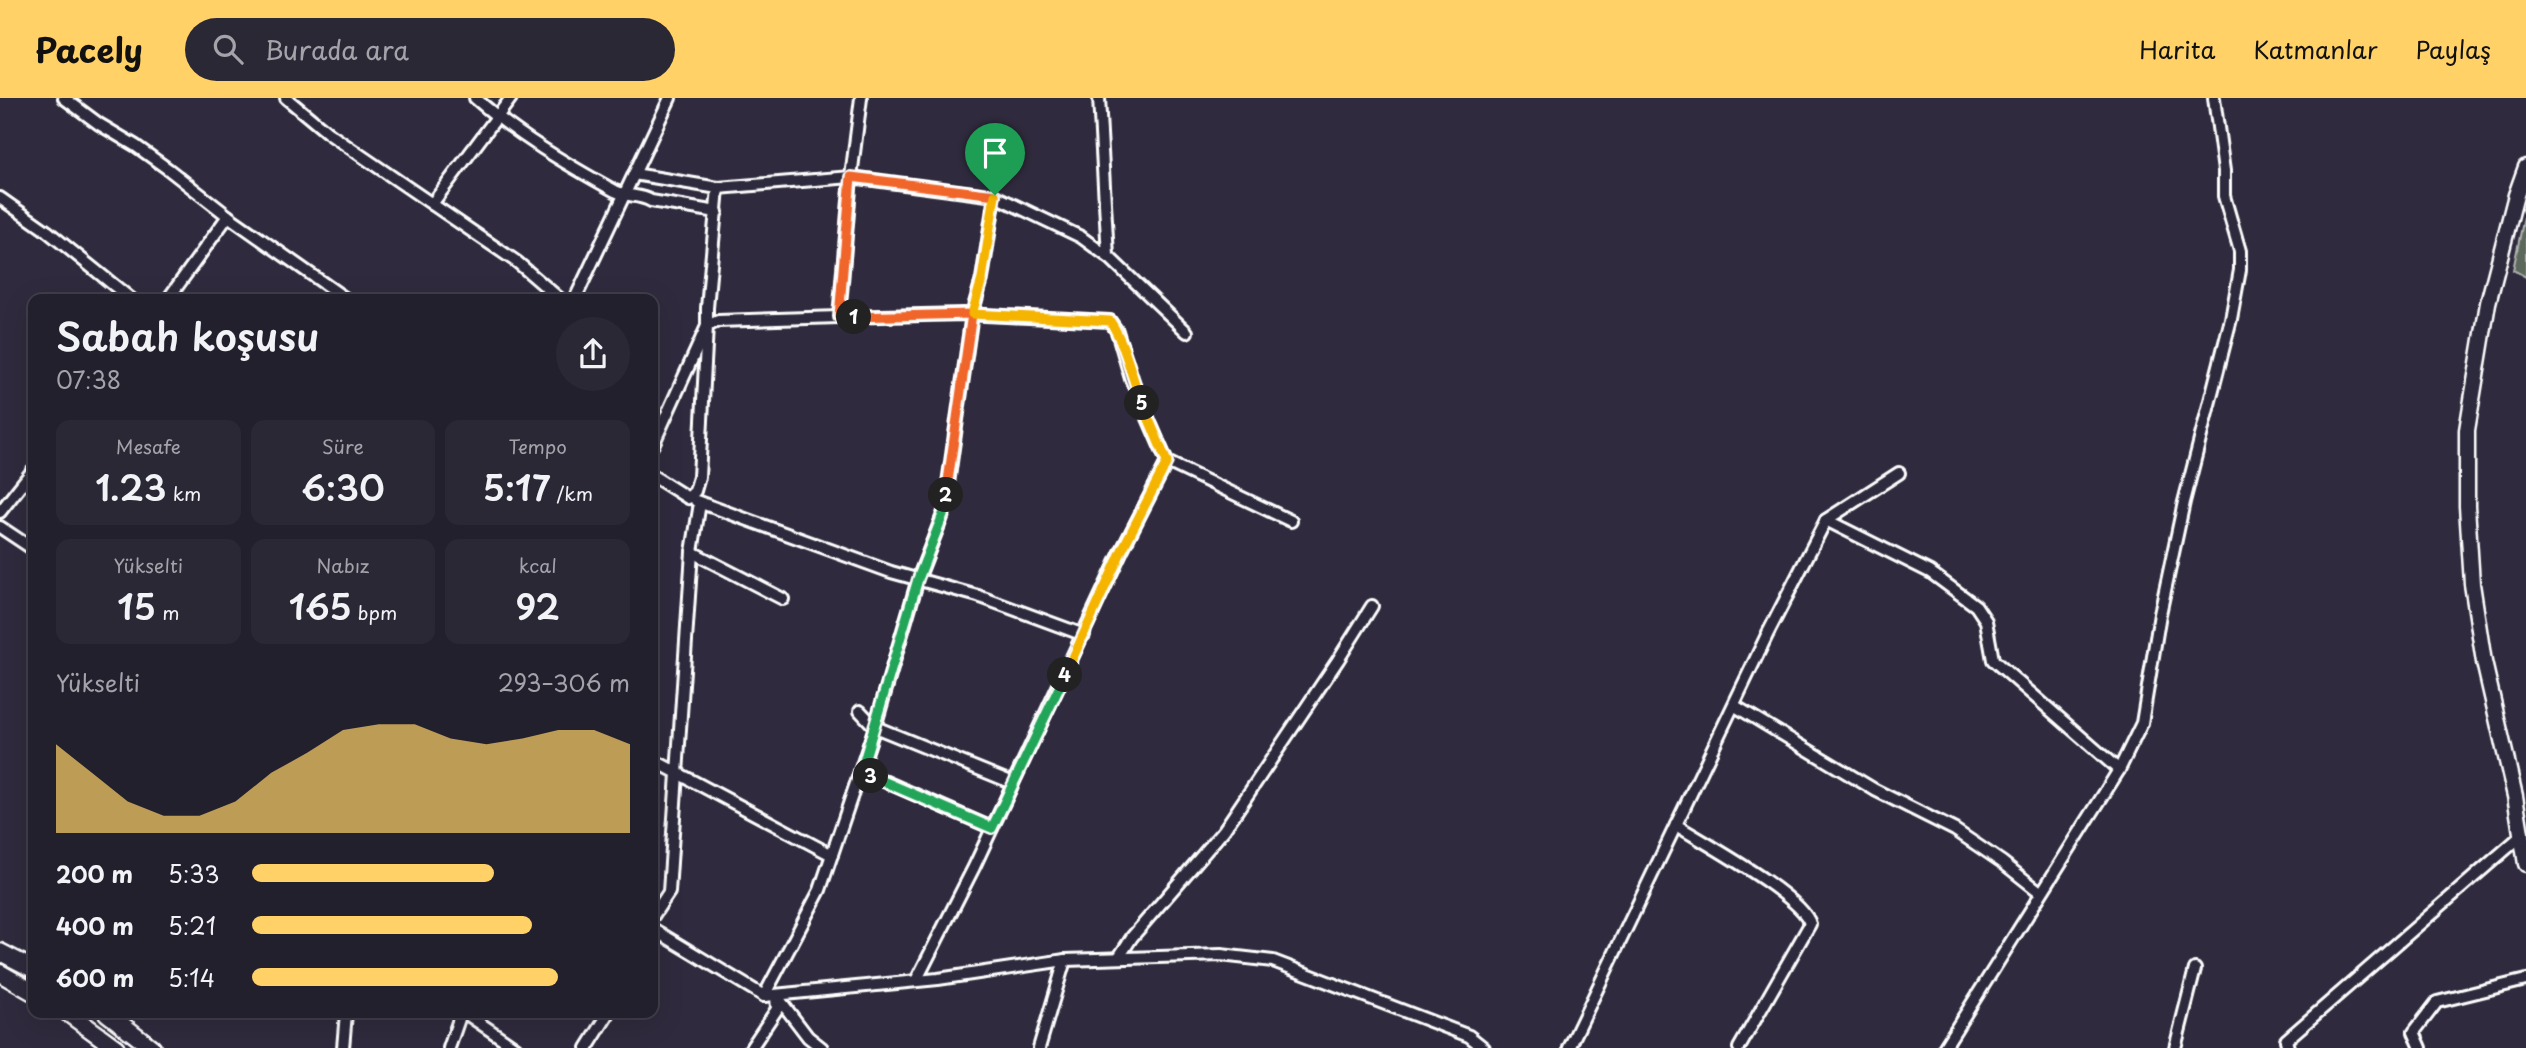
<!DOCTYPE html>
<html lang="tr">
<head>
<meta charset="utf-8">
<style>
	body { margin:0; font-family:"Playpen Sans",sans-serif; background:#2b2836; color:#f1f3f6; height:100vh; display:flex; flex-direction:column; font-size:26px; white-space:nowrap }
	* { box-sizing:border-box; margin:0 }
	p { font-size:23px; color:#a3a3aa }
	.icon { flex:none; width:38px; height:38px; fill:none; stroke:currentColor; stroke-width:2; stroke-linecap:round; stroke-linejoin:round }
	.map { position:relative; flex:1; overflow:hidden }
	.sheet { position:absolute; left:28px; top:196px; width:630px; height:724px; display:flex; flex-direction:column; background:#23202e; border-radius:14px; box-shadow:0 7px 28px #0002,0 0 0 2px #403e4a }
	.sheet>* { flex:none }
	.pin { position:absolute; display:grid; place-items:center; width:60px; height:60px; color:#fff; margin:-72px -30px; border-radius:50% 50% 50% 0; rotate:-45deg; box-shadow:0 0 7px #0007 }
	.pin .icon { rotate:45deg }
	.km { position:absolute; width:35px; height:35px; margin:-18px; border-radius:50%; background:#222; color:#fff; font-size:19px; line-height:35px; text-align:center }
	.round { display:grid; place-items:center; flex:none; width:74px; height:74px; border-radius:37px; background:#2b2836 }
	.head { display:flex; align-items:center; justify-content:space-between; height:119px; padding:0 28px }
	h1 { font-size:38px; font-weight:600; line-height:52px }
	.metrics { display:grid; grid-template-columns:repeat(3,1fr); gap:10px; height:119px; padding:7px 28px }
	.metrics div { display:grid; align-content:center; border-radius:14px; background:#2b2836; text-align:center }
	.metrics b { font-size:35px; font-weight:600 }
	.metrics small { font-size:19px; font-weight:400 }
	.metrics p { font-size:19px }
	.chart { height:196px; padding:14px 28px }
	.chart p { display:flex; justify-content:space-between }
	.chart svg { width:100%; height:126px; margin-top:7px; fill:#ffd166; opacity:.7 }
	ul { padding:0 28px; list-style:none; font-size:23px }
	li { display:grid; grid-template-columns:112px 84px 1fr; align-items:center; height:52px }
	li i { height:18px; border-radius:9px; background:#ffd166 }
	header { display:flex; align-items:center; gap:42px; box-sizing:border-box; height:98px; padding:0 35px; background:#ffd166; color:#111 }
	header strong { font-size:33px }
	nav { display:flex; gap:38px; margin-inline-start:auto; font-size:24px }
	.search { width:490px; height:63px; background:#2b2836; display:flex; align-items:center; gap:18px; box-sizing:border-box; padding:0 24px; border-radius:38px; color:#a3a3aa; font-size:26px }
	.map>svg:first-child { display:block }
	.green { fill:#5d685d; stroke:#aeb4ae; stroke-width:2 }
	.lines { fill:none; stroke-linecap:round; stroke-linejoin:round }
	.minor-casing { stroke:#fff; stroke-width:16 }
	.tertiary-casing { stroke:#fff; stroke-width:19 }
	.secondary-casing { stroke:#fff; stroke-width:21 }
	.minor { stroke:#2f2a3d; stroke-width:10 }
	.tertiary { stroke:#2f2a3d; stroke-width:14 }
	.secondary { stroke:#2f2a3d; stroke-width:16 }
	.split-1-casing { stroke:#fff; stroke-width:14 }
	.split-2-casing { stroke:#fff; stroke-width:14 }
	.split-3-casing { stroke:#fff; stroke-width:14 }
	.split-4-casing { stroke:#fff; stroke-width:14 }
	.split-5-casing { stroke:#fff; stroke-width:14 }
	.split-6-casing { stroke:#fff; stroke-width:14 }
	.split-1 { stroke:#f0652b; stroke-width:9 }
	.split-2 { stroke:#f0652b; stroke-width:9 }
	.split-3 { stroke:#22a559; stroke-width:9 }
	.split-4 { stroke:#22a559; stroke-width:9 }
	.split-5 { stroke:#f5b400; stroke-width:9 }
	.split-6 { stroke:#f5b400; stroke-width:9 }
</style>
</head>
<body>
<header>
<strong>Pacely</strong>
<div class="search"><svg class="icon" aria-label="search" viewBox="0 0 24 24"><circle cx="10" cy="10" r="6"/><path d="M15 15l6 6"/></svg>Burada ara</div>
<nav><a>Harita</a><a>Katmanlar</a><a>Paylaş</a></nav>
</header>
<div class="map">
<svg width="2526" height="950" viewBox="0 0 2526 950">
	<rect width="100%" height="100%" fill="#2f2a3d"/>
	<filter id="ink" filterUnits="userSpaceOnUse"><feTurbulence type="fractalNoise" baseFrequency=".0143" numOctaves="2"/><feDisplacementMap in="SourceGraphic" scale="14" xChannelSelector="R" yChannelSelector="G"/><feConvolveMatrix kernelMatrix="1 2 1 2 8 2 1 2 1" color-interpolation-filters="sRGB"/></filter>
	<g filter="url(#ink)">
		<path class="green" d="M2526,109V179L2513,172Z"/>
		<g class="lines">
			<g class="minor-casing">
				<g id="minor">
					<path d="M64,0L99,26L136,48L168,71L228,118L346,201"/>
					<path d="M286,0L328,35L517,164L560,201"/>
					<path d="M475,0C517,37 566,66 615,93C627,99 640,96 651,103L717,114"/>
					<path d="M1099,0L1108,158"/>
					<path d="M634,76L718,90L707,210V228L653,347"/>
					<path d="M718,90L851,79L861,0"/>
					<path d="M995,98L982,181L972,216L944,414L918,481L875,629L1013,685"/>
					<path d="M0,100L47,133L131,201"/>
					<path d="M432,106L511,0"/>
					<path d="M168,201L228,118"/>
					<path d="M575,201L670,0"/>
					<path d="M839,219L964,216L1110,223L1117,233L1131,281L1167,364L1291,423"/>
					<path d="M653,378L688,400L695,393L699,379L707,228L718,223L839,219L851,79L995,98L1081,139L1111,161L1187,234"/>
					<path d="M696,403L891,474L978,498L1084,537"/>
					<path d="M0,414L33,372"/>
					<path d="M1826,422L1930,474L1976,508L1986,523L1993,562L2119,672"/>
					<path d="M0,429L33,451"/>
					<path d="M692,454L783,501"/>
					<path d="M1735,608L1875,692L1955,732L2002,764L2040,794"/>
					<path d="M653,662L832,757"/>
					<path d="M861,673L992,730"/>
					<path d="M1676,727C1703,744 1804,799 1810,826L1739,950"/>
					<path d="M653,818L669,794L692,454L700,405"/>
					<path d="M653,831L764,898L938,881L1065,862L1221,857L1273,863L1469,938L1484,950"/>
					<path d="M653,848L661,836"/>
					<path d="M1119,859L1132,839L1224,732L1338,562L1372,508"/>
					<path d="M916,883L974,769L1122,452L1167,364"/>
					<path d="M776,897L808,939L822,950"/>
					<path d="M764,898L820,792L875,629L860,613"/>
					<path d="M465,915L516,950"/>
					<path d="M343,950L346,915"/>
					<path d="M449,950L461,915"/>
					<path d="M587,950L609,915"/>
					<path d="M751,950L777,911L776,898"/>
					<path d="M1039,950L1065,862"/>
					<path d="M1569,950L1767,537L1826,422L1899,375"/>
					<path d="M1944,950L2119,672L2142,625L2160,516L2184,404L2231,221L2240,172V153L2224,98V73L2214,0"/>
					<path d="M2175,950L2195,871"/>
					<path d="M2288,950L2286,942L2521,738"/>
					<path d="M2421,950L2414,934L2437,904L2526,882"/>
				</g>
			</g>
			<g class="tertiary-casing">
				<path id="tertiary" d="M2526,69L2516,97L2488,205L2467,332V408L2472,486L2484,564L2515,698L2526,766"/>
			</g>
			<g class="secondary-casing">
				<g id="secondary">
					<path d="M0,854L33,871"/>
					<path d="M0,875L33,894"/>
					<path d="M68,915L116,950"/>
					<path d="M107,915L152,950"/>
				</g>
			</g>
			<use href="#minor" class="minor"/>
			<use href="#tertiary" class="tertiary"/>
			<use href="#secondary" class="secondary"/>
		</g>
	</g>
	<g class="lines" filter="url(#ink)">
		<g class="split-1-casing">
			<path id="split-1" d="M854,219H839L851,79L995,97"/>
		</g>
		<g class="split-2-casing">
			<path id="split-2" d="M854,219L972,216L946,397"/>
		</g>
		<g class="split-3-casing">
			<path id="split-3" d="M871,678L861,673L918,481L944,414L946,397"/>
		</g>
		<g class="split-4-casing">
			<path id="split-4" d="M871,678L992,730L1065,577"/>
		</g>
		<g class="split-5-casing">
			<path id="split-5" d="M1065,577L1122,452L1167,364L1142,305"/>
		</g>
		<g class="split-6-casing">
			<path id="split-6" d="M995,97L982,181L972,216L1110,223C1126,247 1131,279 1142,305"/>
		</g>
		<use href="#split-1" class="split-1"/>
		<use href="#split-2" class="split-2"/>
		<use href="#split-3" class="split-3"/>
		<use href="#split-4" class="split-4"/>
		<use href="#split-5" class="split-5"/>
		<use href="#split-6" class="split-6"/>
	</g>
</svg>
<div class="pin" style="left:995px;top:97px;background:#1e9e55"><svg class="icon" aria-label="arrive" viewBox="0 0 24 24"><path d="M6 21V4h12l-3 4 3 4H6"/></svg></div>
<b class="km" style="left:854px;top:219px">1</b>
<b class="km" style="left:946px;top:397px">2</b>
<b class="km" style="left:871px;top:678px">3</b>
<b class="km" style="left:1065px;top:577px">4</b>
<b class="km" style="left:1142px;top:305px">5</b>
<section class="sheet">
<div class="head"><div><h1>Sabah koşusu</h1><p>07:38</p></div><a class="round"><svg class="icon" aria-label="share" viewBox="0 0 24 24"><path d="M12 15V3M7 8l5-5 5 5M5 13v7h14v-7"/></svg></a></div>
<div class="metrics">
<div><p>Mesafe</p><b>1.23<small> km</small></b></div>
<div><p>Süre</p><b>6:30</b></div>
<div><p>Tempo</p><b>5:17<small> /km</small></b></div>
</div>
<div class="metrics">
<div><p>Yükselti</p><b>15<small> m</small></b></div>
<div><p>Nabız</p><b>165<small> bpm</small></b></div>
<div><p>kcal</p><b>92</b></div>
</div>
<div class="chart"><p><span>Yükselti</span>293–306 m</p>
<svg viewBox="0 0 160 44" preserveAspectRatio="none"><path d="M0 44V13L10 23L20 33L30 38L40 38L50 33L60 23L70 16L80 8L90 6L100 6L110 11L120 13L130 11L140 8L150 8L160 13V44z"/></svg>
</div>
<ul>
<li><b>200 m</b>5:33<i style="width:64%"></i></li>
<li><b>400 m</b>5:21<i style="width:74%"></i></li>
<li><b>600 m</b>5:14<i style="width:81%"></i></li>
</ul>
</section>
</div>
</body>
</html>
